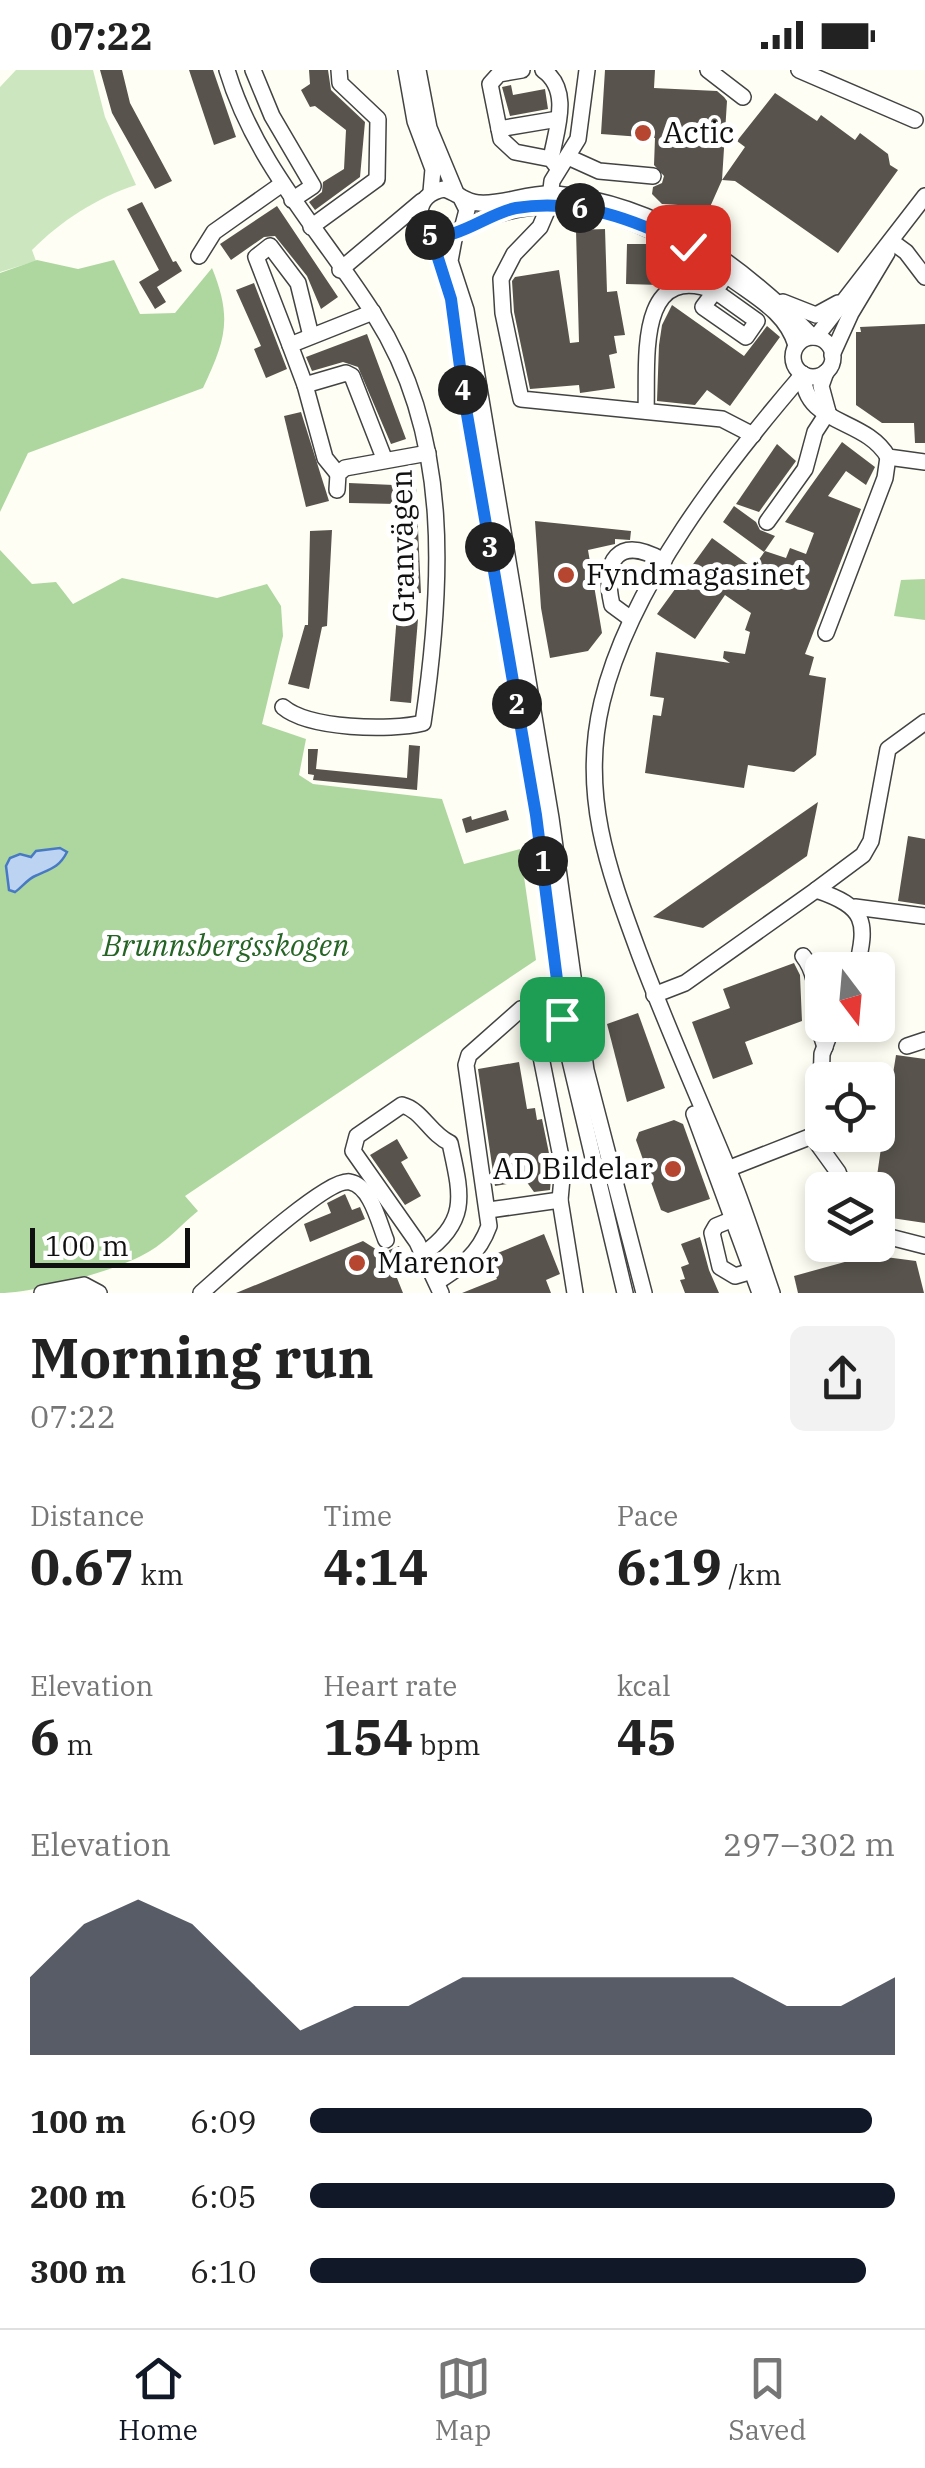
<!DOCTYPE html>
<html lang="en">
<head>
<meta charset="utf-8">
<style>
	body { margin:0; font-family:"IBM Plex Serif",serif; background:#f2f2f2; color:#222; height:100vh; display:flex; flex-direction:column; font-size:38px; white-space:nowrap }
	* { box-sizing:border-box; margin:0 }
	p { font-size:32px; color:#767676 }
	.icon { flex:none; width:55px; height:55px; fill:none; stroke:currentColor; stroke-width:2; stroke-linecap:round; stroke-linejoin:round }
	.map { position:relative; height:1223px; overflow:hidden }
	.details { display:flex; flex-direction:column; background:#fff; flex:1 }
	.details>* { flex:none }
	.needle { width:65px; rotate:164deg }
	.controls { position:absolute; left:805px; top:882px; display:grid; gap:20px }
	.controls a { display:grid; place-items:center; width:90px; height:90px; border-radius:15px; background:#fff; box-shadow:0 5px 15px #0003; font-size:50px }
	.scale { position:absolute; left:30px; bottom:25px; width:160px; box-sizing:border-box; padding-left:10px; border:5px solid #101010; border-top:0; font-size:28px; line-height:35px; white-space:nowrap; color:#101010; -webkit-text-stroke:8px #fff; paint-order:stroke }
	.pin { position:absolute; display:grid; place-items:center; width:85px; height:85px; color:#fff; margin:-42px; border-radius:20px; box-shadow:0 5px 15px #0006 }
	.km { position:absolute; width:50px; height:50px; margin:-25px; border-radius:50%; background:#222; color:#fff; font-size:28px; line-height:50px; text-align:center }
	.round { display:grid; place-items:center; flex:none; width:105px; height:105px; border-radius:15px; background:#f2f2f2 }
	.overview { display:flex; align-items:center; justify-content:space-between; height:170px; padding:0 30px }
	h1 { font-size:55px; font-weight:700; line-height:75px }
	.figures { display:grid; grid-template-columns:repeat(3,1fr); gap:15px; height:170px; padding:10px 30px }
	.figures div { display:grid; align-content:center }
	.figures b { font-size:50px; font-weight:700 }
	.figures small { font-size:28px; font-weight:400 }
	.figures p { font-size:28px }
	.chart { height:280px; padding:20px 30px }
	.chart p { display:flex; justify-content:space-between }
	.chart svg { width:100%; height:180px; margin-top:10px; fill:#111827; opacity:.7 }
	ul { padding:0 30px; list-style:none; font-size:32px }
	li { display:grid; grid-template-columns:160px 120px 1fr; align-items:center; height:75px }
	li i { height:25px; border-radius:12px; background:#111827 }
	.status { display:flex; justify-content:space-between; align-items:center; height:70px; padding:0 50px; background:#fff; direction:ltr }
	.status svg { height:28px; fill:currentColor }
	.dock { display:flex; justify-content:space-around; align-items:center; height:140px; border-top:2px solid #e0e0e0; background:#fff; font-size:28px; color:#767676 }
	.dock a { display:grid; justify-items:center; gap:5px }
	.dock .current { color:#111827 }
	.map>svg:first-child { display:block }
	.green { fill:#cce7bf }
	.forest { fill:#aed7a0 }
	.water { fill:#bcd3f2; stroke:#487ac4; stroke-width:2.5 }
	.building { fill:#58544d }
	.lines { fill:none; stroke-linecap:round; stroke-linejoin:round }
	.minor-casing { stroke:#434343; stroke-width:18 }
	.minor { stroke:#fff; stroke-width:15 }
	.route-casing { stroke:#fff; stroke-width:20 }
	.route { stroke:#1a73e8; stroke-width:12 }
	.poi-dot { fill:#b74631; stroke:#fff; stroke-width:4 }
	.labels { text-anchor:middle; stroke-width:10; stroke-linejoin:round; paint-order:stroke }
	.poi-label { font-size:30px; fill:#101010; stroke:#fff; text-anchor:start }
	.street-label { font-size:30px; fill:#101010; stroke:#fff }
	.park-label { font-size:30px; font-style:italic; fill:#256424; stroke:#fff }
</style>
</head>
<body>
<div class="status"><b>07:22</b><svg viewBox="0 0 49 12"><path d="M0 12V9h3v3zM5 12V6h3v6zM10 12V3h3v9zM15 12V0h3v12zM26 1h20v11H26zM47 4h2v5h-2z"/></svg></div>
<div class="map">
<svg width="925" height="1223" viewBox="0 0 925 1223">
	<rect width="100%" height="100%" fill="#fefef4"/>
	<path class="green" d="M16,0H93L105,47L136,115C96,128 61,151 32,180L36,191L0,202V17Z"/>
	<g class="forest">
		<path d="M37,190L78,199L114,190L140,244L175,243L212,198C233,249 225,271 203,318L28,383L0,442V203Z"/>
		<path d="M0,480L32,514L56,512L73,534L122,508L217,528L267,514L281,536L283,566L262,654L306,669L299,705L313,714L442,729L464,794L520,779L536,890L185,1126L198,1141C182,1154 167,1171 150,1181C120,1200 35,1223 0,1223Z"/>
		<path d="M925,509V550L894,546L901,510Z"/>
	</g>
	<path class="water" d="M60,778L67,782C59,798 50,799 35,806C28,809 22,817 15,822L9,820L6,796L10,788L20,784L31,787L36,781Z"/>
	<g class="building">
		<path d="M100,0H122L130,33L172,111L155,119L112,43Z"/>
		<path d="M189,0H213L236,67L214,75Z"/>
		<path d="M309,0H328L331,20L365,52L360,107L315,140L309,132L322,122L323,112L344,99L346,60L315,36L310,37L301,20L310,14Z"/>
		<path d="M605,0H655L654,18L717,21L724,27L727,31L722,110L745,77L737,71L775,23L817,51L821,45L855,70L860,63L888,84L890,95L898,100L838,183L735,111L722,110L710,137L662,134L652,124L653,117L662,113L664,106L654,95L655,68L601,64Z"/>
		<path d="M511,15L513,25L545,19L548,39L510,46L502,17Z"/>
		<path d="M142,132L173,192L176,191L182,201L157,217L166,232L155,239L139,212L159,200L127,139Z"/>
		<path d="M277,136L338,227L321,239L307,206L275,166L264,167L231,190L220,174Z"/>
		<path d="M605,159L607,222L617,221L625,265L614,266L617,283L609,285L615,318L580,323L579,315L530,319L514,242L512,211L515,207L559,200L570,273L579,272L576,160Z"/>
		<path d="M627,174H647L646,179L667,183V210L660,215L626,214Z"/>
		<path d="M254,213L287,299L266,308L254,279L261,276L236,220Z"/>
		<path d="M672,235L744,286L767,256L780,267L730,336L707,320L695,335L657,331L659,275L662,255Z"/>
		<path d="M925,254V373H915L914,353H882L856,335V262H861L860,257Z"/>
		<path d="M367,264L406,369L391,374L358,297L343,292L312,301L306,287Z"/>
		<path d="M301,342L329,431L306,437L284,346Z"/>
		<path d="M842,372L875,397L866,415L846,401L828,426L861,439L805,584L814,587L809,605L826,608L816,685L794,702L748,695L744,718L645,703L653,645L661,646L664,628L650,626L656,582L730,593L723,588L724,581L745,584L750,562L745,560L751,543L725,525L695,569L657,544L712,468L753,498L765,481L786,488L790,478L806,484L814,463L785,452Z"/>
		<path d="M777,374L796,391L759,442L736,434Z"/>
		<path d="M349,413L416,416L421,523L399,524L397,434L349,433Z"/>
		<path d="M734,436L756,452L760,460L775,466L764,482L723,452Z"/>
		<path d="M535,451L631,461L630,470L615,469V474L588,480L602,563L588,581L550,588L541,538Z"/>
		<path d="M332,460L327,556L322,557L309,619L288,614L305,555H308L310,461Z"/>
		<path d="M397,545L418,549L411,633L390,631Z"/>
		<path d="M409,675L420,676L417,720L313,710L314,705L308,704V679H318L316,699L407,708Z"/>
		<path d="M818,732L807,786L703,858L653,847Z"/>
		<path d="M506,740L509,750L466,763L462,749L471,746L472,750Z"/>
		<path d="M908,766L925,769V835L898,831Z"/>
		<path d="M794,893L800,905L802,951L745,972L753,994L713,1009L692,952L730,938L723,919Z"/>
		<path d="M638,943L665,1018L627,1032L607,954Z"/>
		<path d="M896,985L925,989V1153L878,1146L875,1120L884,1057L878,1056V1028L889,1029Z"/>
		<path d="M519,992L527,1039L535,1038L537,1050L542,1049L552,1098L550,1120L534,1122L526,1111L495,1116L478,999Z"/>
		<path d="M674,1050L683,1054L710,1129L668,1143L661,1140L636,1070L639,1062Z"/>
		<path d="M397,1069L408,1088L401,1092L421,1126L405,1135L370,1085Z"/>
		<path d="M345,1124L352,1140L360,1137L365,1149L310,1172L304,1154L331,1143L327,1133Z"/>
		<path d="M544,1164L560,1204L546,1210L551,1223H462L497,1209L488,1187Z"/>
		<path d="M700,1167L709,1200L719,1223H685L680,1210L685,1209L681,1197L689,1194L681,1174Z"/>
		<path d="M363,1171L382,1183L399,1176L410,1203L397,1208L403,1223H236Z"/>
		<path d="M870,1185L916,1191L924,1223H798L794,1206Z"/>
	</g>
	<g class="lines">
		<g class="minor-casing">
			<g id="minor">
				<path d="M227,0C255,94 324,165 375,246C452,367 443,517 423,653C390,661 309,659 283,637"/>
				<path d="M253,0L272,46L313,116L292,130"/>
				<path d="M406,0L415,51L433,99L431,122"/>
				<path d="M418,0L429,58L456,123"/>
				<path d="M522,0L499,4L490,14L501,69L515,82L551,89L558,98"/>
				<path d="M543,0C572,20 556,60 551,89"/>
				<path d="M587,0L578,69L552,111L549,136L540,157L514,184L501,209L503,243L521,329L722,349L753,365"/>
				<path d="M708,0L743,27"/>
				<path d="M799,0L915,50"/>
				<path d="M499,59L558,49"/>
				<path d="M568,87L599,101L653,106"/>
				<path d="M460,126L467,140L462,159L442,168C412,160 413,124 444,119C456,122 466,133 479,133C504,135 529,122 556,124C661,134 740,194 813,267"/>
				<path d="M311,157L377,109L378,49L340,13L339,0"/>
				<path d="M462,159C562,107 649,151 733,210C759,229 786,243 796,275"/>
				<path d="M430,163L451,229L464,327L537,745L568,982L625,1223"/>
				<path d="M455,164L450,191L466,240L551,748L586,1000L644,1223"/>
				<path d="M891,171L906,182L925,207"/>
				<path d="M199,186L214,162L282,114"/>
				<path d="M340,200L422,131"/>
				<path d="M715,221L757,251L746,267L703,237Z"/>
				<path d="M783,232L816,245L838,233"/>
				<path d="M816,267L925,126"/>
				<circle cx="813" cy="287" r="20"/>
				<path d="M290,275L256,187L270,176L298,213L311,266"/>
				<path d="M832,285L851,243L887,183"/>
				<path d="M826,302L821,316L828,342"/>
				<path d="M803,304C804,356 865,347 888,387L925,392"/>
				<path d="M305,315L290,275L373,242"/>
				<path d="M646,341C648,294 635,190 715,221L730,200"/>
				<path d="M338,404L325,388L305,315L346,303L352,306L384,388"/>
				<path d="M337,420L338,404L345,398L428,383"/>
				<path d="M767,452L805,399L815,362L828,342"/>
				<path d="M631,549L612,535C602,491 617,464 664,491"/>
				<path d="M826,563L885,408L888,387"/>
				<path d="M816,820L863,785L871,771L888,679L925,652"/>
				<path d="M855,837L925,846"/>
				<path d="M803,886C823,911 813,947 825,977"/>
				<path d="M654,925L685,913L816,820C866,837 868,851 856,900"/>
				<path d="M907,976L925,970"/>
				<path d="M694,1044L760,1223"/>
				<path d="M812,1066L838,1102L845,1120"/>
				<path d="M720,1102L812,1066L820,1050L822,984L833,955"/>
				<path d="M489,1140L560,1130"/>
				<path d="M738,1147L716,1156L712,1163L720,1197L735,1206L759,1199"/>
				<path d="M878,1164L925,1176"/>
				<path d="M423,1184C470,1151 461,1124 450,1073C430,1064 422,1040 402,1035L357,1066L353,1081L417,1172L441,1223"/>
				<path d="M437,1212C461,1197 479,1184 489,1156L466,995L469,985L521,939L527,938L532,942L563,1097L560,1130L575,1223"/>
				<path d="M42,1223L84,1215L99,1223"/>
				<path d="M201,1223C223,1204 327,1107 350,1112C371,1116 379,1153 386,1170"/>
				<path d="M772,1223C757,1180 744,1136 726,1094C697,1024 666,955 639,883C608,799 580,724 602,632C630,515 725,395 803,304"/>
			</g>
		</g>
		<use href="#minor" class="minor"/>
	</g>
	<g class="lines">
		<g class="route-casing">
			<path id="route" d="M562,949L536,745L464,327L451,229L430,163C453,174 488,143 516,138C577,128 635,149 688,177"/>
		</g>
		<use href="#route" class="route"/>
	</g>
	<g class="poi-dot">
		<circle cx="643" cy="63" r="10"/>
		<circle cx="566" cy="505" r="10"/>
		<circle cx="673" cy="1099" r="10"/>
		<circle cx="357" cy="1193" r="10"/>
	</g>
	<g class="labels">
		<g class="poi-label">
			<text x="663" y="73">Actic</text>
			<text x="586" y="515">Fyndmagasinet</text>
			<text x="653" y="1109" text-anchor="end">AD Bildelar</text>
			<text x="377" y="1203">Marenor</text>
		</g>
		<g class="street-label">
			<text transform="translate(403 476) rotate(-91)" y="10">Granvägen</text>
		</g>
		<g class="park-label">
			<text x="226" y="886">Brunnsbergsskogen</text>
		</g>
	</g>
</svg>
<div class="controls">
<a><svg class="needle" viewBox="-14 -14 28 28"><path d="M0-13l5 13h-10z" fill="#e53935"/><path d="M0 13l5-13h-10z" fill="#767676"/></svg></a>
<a><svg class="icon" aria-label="locate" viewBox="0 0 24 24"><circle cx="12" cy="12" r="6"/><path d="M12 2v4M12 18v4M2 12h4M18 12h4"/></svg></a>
<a><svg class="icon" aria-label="layers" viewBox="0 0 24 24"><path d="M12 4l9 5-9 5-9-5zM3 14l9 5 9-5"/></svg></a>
</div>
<div class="scale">100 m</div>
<div class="pin" style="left:562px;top:949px;background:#1e9e55"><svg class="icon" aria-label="arrive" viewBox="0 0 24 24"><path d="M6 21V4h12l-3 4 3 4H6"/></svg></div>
<div class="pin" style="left:688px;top:177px;background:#d93025"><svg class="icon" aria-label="check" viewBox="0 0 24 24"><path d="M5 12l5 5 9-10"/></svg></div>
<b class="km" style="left:543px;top:791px">1</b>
<b class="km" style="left:517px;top:634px">2</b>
<b class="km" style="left:490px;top:477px">3</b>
<b class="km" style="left:463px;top:320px">4</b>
<b class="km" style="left:430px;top:165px">5</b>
<b class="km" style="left:580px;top:138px">6</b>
</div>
<section class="details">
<div class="overview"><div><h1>Morning run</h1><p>07:22</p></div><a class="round"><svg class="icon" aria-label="share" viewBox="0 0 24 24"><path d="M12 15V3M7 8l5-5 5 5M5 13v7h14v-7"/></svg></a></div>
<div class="figures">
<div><p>Distance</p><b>0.67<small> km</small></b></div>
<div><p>Time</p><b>4:14</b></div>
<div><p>Pace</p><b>6:19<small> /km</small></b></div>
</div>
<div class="figures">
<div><p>Elevation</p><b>6<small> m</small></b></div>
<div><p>Heart rate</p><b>154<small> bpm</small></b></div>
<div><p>kcal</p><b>45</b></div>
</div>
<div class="chart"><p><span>Elevation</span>297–302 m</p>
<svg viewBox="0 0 160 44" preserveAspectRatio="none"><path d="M0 44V25L10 12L20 6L30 12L40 25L50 38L60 32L70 32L80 25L90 25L100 25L110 25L120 25L130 25L140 32L150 32L160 25V44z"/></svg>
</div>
<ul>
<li><b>100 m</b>6:09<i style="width:96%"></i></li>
<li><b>200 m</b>6:05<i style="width:100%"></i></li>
<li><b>300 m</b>6:10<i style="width:95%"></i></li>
</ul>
</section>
<nav class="dock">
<a class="current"><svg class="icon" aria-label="home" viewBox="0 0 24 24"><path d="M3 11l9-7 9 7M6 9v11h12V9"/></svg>Home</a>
<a><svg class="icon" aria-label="map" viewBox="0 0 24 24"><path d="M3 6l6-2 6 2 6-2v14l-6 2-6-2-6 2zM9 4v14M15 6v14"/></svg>Map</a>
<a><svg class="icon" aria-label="saved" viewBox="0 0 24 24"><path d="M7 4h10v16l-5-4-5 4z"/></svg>Saved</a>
</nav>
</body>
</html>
